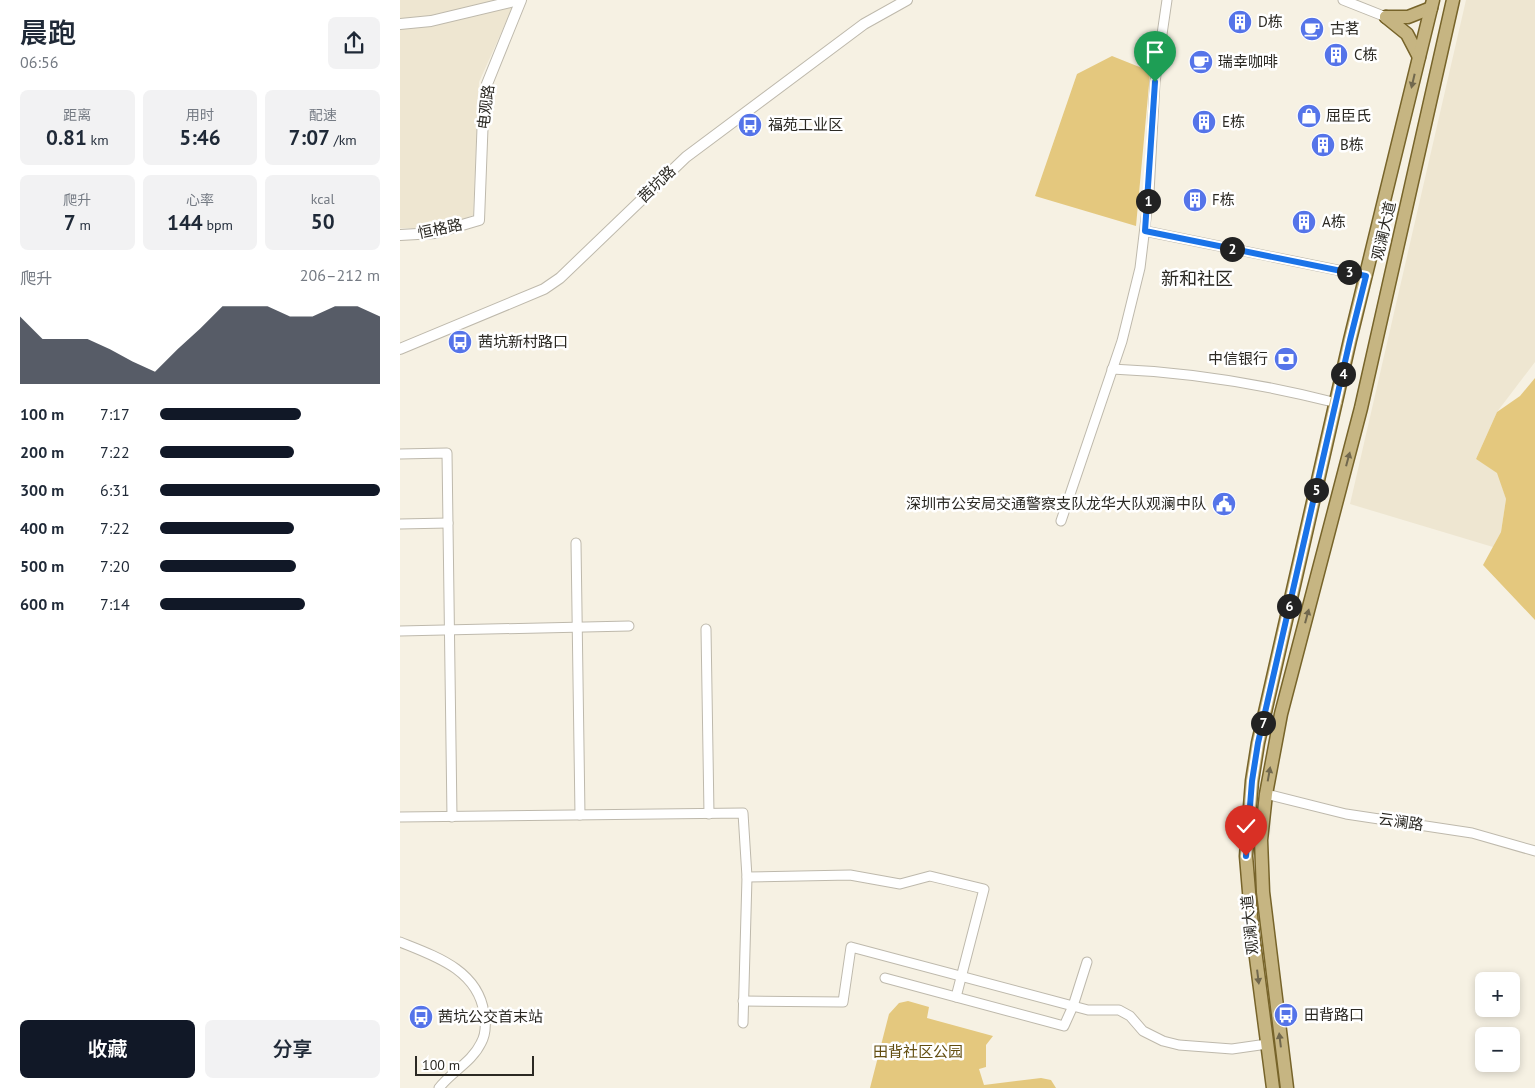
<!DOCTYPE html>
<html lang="zh">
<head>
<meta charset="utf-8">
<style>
	body { margin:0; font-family:"PT Sans","Noto Sans SC",sans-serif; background:#f2f2f3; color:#1f2937; height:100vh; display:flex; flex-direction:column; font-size:19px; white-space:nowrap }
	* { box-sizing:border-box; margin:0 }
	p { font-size:16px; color:#747a83 }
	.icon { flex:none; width:28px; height:28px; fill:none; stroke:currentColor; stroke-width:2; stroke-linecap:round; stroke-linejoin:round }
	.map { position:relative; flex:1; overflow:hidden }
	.drawer { display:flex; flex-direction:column; background:#fff; width:400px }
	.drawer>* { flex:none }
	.fabs { position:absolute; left:1075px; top:972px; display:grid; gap:10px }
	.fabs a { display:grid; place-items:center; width:45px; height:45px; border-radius:8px; background:#fff; box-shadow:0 2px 8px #0003; font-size:25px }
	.scale { position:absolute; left:15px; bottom:12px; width:119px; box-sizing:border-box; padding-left:5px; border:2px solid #2b2923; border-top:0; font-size:14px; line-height:18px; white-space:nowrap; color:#2b2923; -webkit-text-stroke:4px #fff; paint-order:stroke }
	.pin { position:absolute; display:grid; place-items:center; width:42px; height:42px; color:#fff; margin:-51px -21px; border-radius:50% 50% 50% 0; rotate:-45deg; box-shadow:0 0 5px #0007 }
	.pin .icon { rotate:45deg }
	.km { position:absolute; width:25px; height:25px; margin:-12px; border-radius:50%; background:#222; color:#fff; font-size:14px; line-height:25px; text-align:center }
	.round { display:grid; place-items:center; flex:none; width:52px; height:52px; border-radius:8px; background:#f2f2f3 }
	.headline { display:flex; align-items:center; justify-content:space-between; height:85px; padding:0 20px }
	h1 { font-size:28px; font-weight:600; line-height:38px }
	.figures { display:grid; grid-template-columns:repeat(3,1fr); gap:8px; height:85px; padding:5px 20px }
	.figures div { display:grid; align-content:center; border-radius:8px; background:#f2f2f3; text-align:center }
	.figures b { font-size:21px; font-weight:600 }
	.figures small { font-size:14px; font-weight:400 }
	.figures p { font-size:14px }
	.chart { height:140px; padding:10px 20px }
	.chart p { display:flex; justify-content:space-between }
	.chart svg { width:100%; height:90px; margin-top:5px; fill:#111827; opacity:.7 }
	.button { display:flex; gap:10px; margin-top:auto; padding:10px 20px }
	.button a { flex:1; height:58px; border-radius:8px; background:#111827; color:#fff; font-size:20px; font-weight:600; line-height:58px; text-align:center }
	.button a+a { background:#f2f2f3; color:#1f2937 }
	ul { padding:0 20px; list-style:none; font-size:16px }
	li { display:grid; grid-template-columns:80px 60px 1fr; align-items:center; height:38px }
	li i { height:12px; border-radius:6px; background:#111827 }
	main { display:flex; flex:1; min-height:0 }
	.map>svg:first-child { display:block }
	.built { fill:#eee6d1 }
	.green { fill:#e4c87e }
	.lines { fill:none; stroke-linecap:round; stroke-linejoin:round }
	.minor-casing { stroke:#beb9ac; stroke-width:11 }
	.tertiary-casing { stroke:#beb9ac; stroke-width:12 }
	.primary-casing { stroke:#77642a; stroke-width:15 }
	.minor { stroke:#fff; stroke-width:9 }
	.tertiary { stroke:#fff; stroke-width:10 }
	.primary { stroke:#c6b582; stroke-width:12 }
	.oneway { fill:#71684e }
	.route-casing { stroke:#fff; stroke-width:10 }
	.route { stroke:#1a73e8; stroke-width:6 }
	.labels { text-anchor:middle; stroke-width:5; stroke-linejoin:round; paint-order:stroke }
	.poi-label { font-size:15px; fill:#2b2923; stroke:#fff; text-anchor:start }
	.street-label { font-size:15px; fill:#2b2923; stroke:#fff }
	.park-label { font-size:15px; fill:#634e10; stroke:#fff }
	.quarter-label { font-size:18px; fill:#2b2923; stroke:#fff }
</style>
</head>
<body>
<main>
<section class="drawer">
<div class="headline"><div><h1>晨跑</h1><p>06:56</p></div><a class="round"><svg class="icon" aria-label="share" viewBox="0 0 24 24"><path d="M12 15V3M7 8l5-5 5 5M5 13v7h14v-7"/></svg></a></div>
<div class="figures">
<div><p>距离</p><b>0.81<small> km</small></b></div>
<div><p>用时</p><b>5:46</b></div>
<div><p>配速</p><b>7:07<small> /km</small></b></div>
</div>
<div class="figures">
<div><p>爬升</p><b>7<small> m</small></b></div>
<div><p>心率</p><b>144<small> bpm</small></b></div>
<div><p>kcal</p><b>50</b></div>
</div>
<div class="chart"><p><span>爬升</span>206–212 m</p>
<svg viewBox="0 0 160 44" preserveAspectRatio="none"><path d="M0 44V11L10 22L20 22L30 22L40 27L50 33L60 38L70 27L80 17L90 6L100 6L110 6L120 11L130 11L140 6L150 6L160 11V44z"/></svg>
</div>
<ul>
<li><b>100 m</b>7:17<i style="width:64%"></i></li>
<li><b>200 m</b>7:22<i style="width:61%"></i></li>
<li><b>300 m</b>6:31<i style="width:100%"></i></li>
<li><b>400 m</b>7:22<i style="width:61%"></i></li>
<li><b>500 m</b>7:20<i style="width:62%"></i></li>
<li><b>600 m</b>7:14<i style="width:66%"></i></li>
</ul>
<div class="button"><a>收藏</a><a>分享</a></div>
</section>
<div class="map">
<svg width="1135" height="1088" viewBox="0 0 1135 1088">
	<rect width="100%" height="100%" fill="#f6f1e3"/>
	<g class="built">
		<path d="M0,0H116L79,82L73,215L40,228H0Z"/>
		<path d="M1066,0H1135V362L1097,412L1076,459L1098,473L1106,499L1101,532L1093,547L950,504Z"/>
	</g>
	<g class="green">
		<path d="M712,56L742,68L751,63L736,226L635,196L677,74Z"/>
		<path d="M1135,378V620L1083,565L1101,532L1106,499L1097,473L1076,459L1097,412L1120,396Z"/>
		<path d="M508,1001L529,1007L527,1018L593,1036L586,1045V1067L579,1069L584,1085L641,1078L651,1080L656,1088H470L489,1014L499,1003Z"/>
	</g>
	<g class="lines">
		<g class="minor-casing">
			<g id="minor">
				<path d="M943,0L986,17"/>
				<path d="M745,231L967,276"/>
				<path d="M712,369C788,372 863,384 937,403"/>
				<path d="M0,454L47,453L52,817"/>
				<path d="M661,521L722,341L740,268L749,193L755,82L767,0"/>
				<path d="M0,524L48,523"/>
				<path d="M176,543L180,815"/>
				<path d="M306,629L309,814"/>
				<path d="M0,631L229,626"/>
				<path d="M866,794L946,814L1072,833L1135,851"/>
				<path d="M0,817L343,813L347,877L343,1023"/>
				<path d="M347,877L450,875L500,884L530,876L584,889L556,997"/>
				<path d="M0,942C35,956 78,970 84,1013C86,1023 86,1034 81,1043C72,1062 51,1072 39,1088"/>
				<path d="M485,978L664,1026L673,1006L687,962"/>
				<path d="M343,1001L443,1002L451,947L688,1010H719L730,1016L743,1031L763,1041L779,1045L832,1049L867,1044"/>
			</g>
		</g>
		<g class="tertiary-casing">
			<g id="tertiary">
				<path d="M0,24L31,21L119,0"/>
				<path d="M0,235L35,233L79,220L83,115L87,84L121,0"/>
				<path d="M0,349L144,289L160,278L286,157L464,24L507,0"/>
			</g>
		</g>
		<g class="primary-casing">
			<g id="primary">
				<path d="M986,17L1007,34L1019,57"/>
				<path d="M986,17H1008L1031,8"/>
				<path d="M873,1088L852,927L846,856L852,781L858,743L950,340L1033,0"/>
				<path d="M887,1088L863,892L861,840L866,794L881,714L961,408L1053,0"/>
			</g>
		</g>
		<use href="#minor" class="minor"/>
		<use href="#tertiary" class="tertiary"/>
		<use href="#primary" class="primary"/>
	</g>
	<defs><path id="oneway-solid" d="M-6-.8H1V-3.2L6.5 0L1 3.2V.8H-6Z" transform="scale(1.25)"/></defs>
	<g class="oneway">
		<use href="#oneway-solid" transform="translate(1013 81) rotate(103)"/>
		<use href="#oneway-solid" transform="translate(948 459) rotate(-75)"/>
		<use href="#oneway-solid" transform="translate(907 616) rotate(-75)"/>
		<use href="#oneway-solid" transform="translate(869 774) rotate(-80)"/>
		<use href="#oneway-solid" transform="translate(858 977) rotate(83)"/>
		<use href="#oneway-solid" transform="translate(880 1040) rotate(-97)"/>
	</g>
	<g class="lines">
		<g class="route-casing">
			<path id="route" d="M755,82L745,231L966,276L950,340L858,743L852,781L846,856"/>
		</g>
		<use href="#route" class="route"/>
	</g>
	<defs>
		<g id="building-disc" transform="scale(1.25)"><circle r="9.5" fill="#5574e9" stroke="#fff"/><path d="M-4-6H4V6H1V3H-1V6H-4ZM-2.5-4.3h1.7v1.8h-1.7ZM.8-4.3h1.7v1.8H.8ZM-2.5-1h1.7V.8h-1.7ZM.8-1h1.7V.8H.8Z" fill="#fff"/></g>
		<g id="cafe-disc" transform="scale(1.25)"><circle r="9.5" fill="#5574e9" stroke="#fff"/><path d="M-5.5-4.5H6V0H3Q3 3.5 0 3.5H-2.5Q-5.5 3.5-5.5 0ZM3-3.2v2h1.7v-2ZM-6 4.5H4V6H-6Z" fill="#fff"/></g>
		<g id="shop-disc" transform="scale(1.25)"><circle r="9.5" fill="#5574e9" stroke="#fff"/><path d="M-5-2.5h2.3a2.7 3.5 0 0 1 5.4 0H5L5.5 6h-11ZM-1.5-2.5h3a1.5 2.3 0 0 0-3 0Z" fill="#fff"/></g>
		<g id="bus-disc" transform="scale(1.25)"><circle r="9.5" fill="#5574e9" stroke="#fff"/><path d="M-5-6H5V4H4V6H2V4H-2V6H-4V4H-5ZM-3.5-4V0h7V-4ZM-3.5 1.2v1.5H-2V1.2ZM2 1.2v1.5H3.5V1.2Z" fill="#fff"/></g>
		<g id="bank-disc" transform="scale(1.25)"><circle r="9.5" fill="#5574e9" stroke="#fff"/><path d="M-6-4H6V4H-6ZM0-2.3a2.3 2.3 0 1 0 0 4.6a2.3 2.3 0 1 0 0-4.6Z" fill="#fff"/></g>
		<g id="civic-disc" transform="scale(1.25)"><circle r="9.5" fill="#5574e9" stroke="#fff"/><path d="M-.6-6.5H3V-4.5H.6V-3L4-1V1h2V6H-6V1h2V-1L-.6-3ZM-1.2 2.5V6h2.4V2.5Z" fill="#fff"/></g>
	</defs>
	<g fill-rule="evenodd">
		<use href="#building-disc" x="840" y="22"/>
		<use href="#cafe-disc" x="912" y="29"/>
		<use href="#building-disc" x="936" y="55"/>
		<use href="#cafe-disc" x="801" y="62"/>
		<use href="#shop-disc" x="909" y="116"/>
		<use href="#building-disc" x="804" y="122"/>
		<use href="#bus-disc" x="350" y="125"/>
		<use href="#building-disc" x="923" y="145"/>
		<use href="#building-disc" x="795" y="200"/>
		<use href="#building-disc" x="904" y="222"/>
		<use href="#bus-disc" x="60" y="342"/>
		<use href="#bank-disc" x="886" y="359"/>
		<use href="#civic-disc" x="824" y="504"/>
		<use href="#bus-disc" x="886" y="1015"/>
		<use href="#bus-disc" x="21" y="1017"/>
	</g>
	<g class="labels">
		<g class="poi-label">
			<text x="858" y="27">D栋</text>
			<text x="930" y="34">古茗</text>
			<text x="954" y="60">C栋</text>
			<text x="818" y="67">瑞幸咖啡</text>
			<text x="926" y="121">屈臣氏</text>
			<text x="822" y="127">E栋</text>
			<text x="368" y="130">福苑工业区</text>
			<text x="940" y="150">B栋</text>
			<text x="812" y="205">F栋</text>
			<text x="922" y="227">A栋</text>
			<text x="78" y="347">茜坑新村路口</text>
			<text x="868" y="364" text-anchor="end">中信银行</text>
			<text x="806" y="509" text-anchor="end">深圳市公安局交通警察支队龙华大队观澜中队</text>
			<text x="904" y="1020">田背路口</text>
			<text x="38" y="1022">茜坑公交首末站</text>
		</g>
		<g class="street-label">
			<text transform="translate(86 107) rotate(-83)" y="5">电观路</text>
			<text transform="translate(257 184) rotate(-44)" y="5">茜坑路</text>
			<text transform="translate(40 229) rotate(-12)" y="5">恒格路</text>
			<text transform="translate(984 231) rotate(-77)" y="5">观澜大道</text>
			<text transform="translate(1001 822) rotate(8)" y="5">云澜路</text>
			<text transform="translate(850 925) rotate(-96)" y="5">观澜大道</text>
		</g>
		<g class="park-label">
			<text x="518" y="1057">田背社区公园</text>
		</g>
		<g class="quarter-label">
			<text x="797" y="285">新和社区</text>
		</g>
	</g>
</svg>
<div class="fabs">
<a>+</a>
<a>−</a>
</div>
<div class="scale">100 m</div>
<div class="pin" style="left:755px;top:82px;background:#1e9e55"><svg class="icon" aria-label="arrive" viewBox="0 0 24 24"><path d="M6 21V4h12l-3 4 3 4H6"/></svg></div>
<div class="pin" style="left:846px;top:856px;background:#d93025"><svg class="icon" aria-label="check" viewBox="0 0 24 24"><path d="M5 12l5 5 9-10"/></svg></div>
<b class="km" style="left:748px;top:201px">1</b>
<b class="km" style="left:832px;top:249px">2</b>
<b class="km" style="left:949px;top:272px">3</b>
<b class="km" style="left:943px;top:374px">4</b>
<b class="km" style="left:916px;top:490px">5</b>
<b class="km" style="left:889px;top:606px">6</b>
<b class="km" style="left:863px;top:723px">7</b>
</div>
</main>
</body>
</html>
